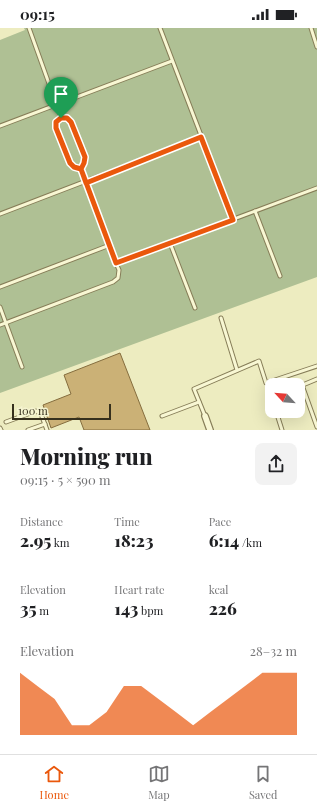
<!DOCTYPE html>
<html lang="en">
<head>
<meta charset="utf-8">
<style>
	body { margin:0; font-family:"Playfair Display",serif; background:#f2f2f2; color:#202124; height:100vh; display:flex; flex-direction:column; font-size:15px; white-space:nowrap }
	* { box-sizing:border-box; margin:0 }
	p { font-size:13px; color:#757577 }
	.icon { flex:none; width:22px; height:22px; fill:none; stroke:currentColor; stroke-width:2; stroke-linecap:round; stroke-linejoin:round }
	.map { position:relative; height:402px; overflow:hidden }
	.sheet { display:flex; flex-direction:column; background:#fff; flex:1 }
	.sheet>* { flex:none }
	.needle { width:26px; rotate:296deg }
	.tools { position:absolute; left:265px; top:350px; display:grid; gap:8px }
	.tools a { display:grid; place-items:center; width:40px; height:40px; border-radius:8px; background:#fff; box-shadow:0 4px 16px #0002; font-size:20px }
	.scale { position:absolute; left:12px; bottom:10px; width:99px; box-sizing:border-box; padding-left:4px; border:2px solid #36301d; border-top:0; font-size:11px; line-height:14px; white-space:nowrap; color:#36301d; -webkit-text-stroke:3px #f5f4d0; paint-order:stroke }
	.pin { position:absolute; display:grid; place-items:center; width:34px; height:34px; color:#fff; margin:-41px -17px; border-radius:50% 50% 50% 0; rotate:-45deg; box-shadow:0 0 4px #0007 }
	.pin .icon { rotate:45deg }
	.round { display:grid; place-items:center; flex:none; width:42px; height:42px; border-radius:8px; background:#f2f2f2 }
	.summary { display:flex; align-items:center; justify-content:space-between; height:68px; padding:0 20px }
	h1 { font-size:22px; font-weight:800; line-height:30px }
	.figures { display:grid; grid-template-columns:repeat(3,1fr); gap:6px; height:68px; padding:4px 20px }
	.figures div { display:grid; align-content:center }
	.figures b { font-size:17px; font-weight:800 }
	.figures small { font-size:11px; font-weight:400 }
	.figures p { font-size:11px }
	.chart { height:112px; padding:8px 20px }
	.chart p { display:flex; justify-content:space-between }
	.chart svg { width:100%; height:72px; margin-top:4px; fill:#ea580c; opacity:.7 }
	.status { display:flex; justify-content:space-between; align-items:center; height:28px; padding:0 20px; background:#fff; direction:ltr }
	.status svg { height:11px; fill:currentColor }
	.tabs { display:flex; justify-content:space-around; align-items:center; height:56px; border-top:1px solid #e0e0e0; background:#fff; font-size:11px; color:#757577 }
	.tabs a { display:grid; justify-items:center; gap:2px }
	.tabs .on { color:#ea580c }
	.map>svg:first-child { display:block }
	.cemetery { fill:#afc094 }
	.building { fill:#cbb176; stroke:#856d3e }
	.lines { fill:none; stroke-linecap:round; stroke-linejoin:round }
	.lane-casing { stroke:#867d58; stroke-width:5 }
	.street-casing { stroke:#867d58; stroke-width:8 }
	.lane { stroke:#f8f7d3; stroke-width:3 }
	.street { stroke:#f8f7d3; stroke-width:5.5 }
	.route-casing { stroke:#fff; stroke-width:8 }
	.route { stroke:#ea580c; stroke-width:5 }
</style>
</head>
<body>
<div class="status"><b>09:15</b><svg viewBox="0 0 49 12"><path d="M0 12V9h3v3zM5 12V6h3v6zM10 12V3h3v9zM15 12V0h3v12zM26 1h20v11H26zM47 4h2v5h-2z"/></svg></div>
<div class="map">
<svg width="317" height="402" viewBox="0 0 317 402">
	<rect width="100%" height="100%" fill="#edecc0"/>
	<path class="cemetery" d="M24,0H317V249L0,365V12L25,2Z"/>
	<path class="building" d="M120,325L150,402H84L79,389L51,400L43,377L71,366L64,347Z"/>
	<g class="lines">
		<g class="lane-casing">
			<g id="lane">
				<path d="M29,0L61,89"/>
				<path d="M160,0L233,191"/>
				<path d="M311,0L317,19"/>
				<path d="M61,89L67,90L71,94L85,129V135L81,141L74,139L70,135L56,100V94Z"/>
				<path d="M0,98L172,33"/>
				<path d="M81,141L116,235"/>
				<path d="M255,183L280,248"/>
				<path d="M0,186L201,109"/>
				<path d="M170,215L195,280"/>
				<path d="M0,259L110,217"/>
				<path d="M0,279L22,339"/>
				<path d="M221,290L237,342"/>
				<path d="M0,297L113,254L118,250L119,242L116,235L317,160"/>
				<path d="M302,357L317,399"/>
				<path d="M298,359L317,351"/>
				<path d="M272,369V373"/>
				<path d="M276,383L282,402"/>
				<path d="M162,388L199,374"/>
				<path d="M205,388L194,361L259,333L266,355L317,338"/>
				<path d="M6,394L36,383L41,386L47,402"/>
				<path d="M0,400L1,402"/>
				<path d="M28,402L45,396"/>
			</g>
		</g>
		<g class="street-casing">
			<path id="street" d="M205,388L210,402"/>
		</g>
		<use href="#lane" class="lane"/>
		<use href="#street" class="street"/>
	</g>
	<g class="lines">
		<g class="route-casing">
			<path id="route" d="M61,90H67L71,94L85,129L84,135L81,141L116,235L233,192L201,109L86,155L81,141L74,139L70,135L56,100V94L61,90"/>
		</g>
		<use href="#route" class="route"/>
	</g>
</svg>
<div class="tools">
<a><svg class="needle" viewBox="-14 -14 28 28"><path d="M0-13l5 13h-10z" fill="#e53935"/><path d="M0 13l5-13h-10z" fill="#757577"/></svg></a>
</div>
<div class="scale">100 m</div>
<div class="pin" style="left:61px;top:90px;background:#1e9e55"><svg class="icon" aria-label="arrive" viewBox="0 0 24 24"><path d="M6 21V4h12l-3 4 3 4H6"/></svg></div>
</div>
<section class="sheet">
<div class="summary"><div><h1>Morning run</h1><p>09:15 · 5 × 590 m</p></div><a class="round"><svg class="icon" aria-label="share" viewBox="0 0 24 24"><path d="M12 15V3M7 8l5-5 5 5M5 13v7h14v-7"/></svg></a></div>
<div class="figures">
<div><p>Distance</p><b>2.95<small> km</small></b></div>
<div><p>Time</p><b>18:23</b></div>
<div><p>Pace</p><b>6:14<small> /km</small></b></div>
</div>
<div class="figures">
<div><p>Elevation</p><b>35<small> m</small></b></div>
<div><p>Heart rate</p><b>143<small> bpm</small></b></div>
<div><p>kcal</p><b>226</b></div>
</div>
<div class="chart"><p><span>Elevation</span>28–32 m</p>
<svg viewBox="0 0 160 44" preserveAspectRatio="none"><path d="M0 44V6L10 14L20 22L30 38L40 38L50 30L60 14L70 14L80 22L90 30L100 38L110 30L120 22L130 14L140 6L150 6L160 6V44z"/></svg>
</div>
</section>
<nav class="tabs">
<a class="on"><svg class="icon" aria-label="home" viewBox="0 0 24 24"><path d="M3 11l9-7 9 7M6 9v11h12V9"/></svg>Home</a>
<a><svg class="icon" aria-label="map" viewBox="0 0 24 24"><path d="M3 6l6-2 6 2 6-2v14l-6 2-6-2-6 2zM9 4v14M15 6v14"/></svg>Map</a>
<a><svg class="icon" aria-label="saved" viewBox="0 0 24 24"><path d="M7 4h10v16l-5-4-5 4z"/></svg>Saved</a>
</nav>
</body>
</html>
